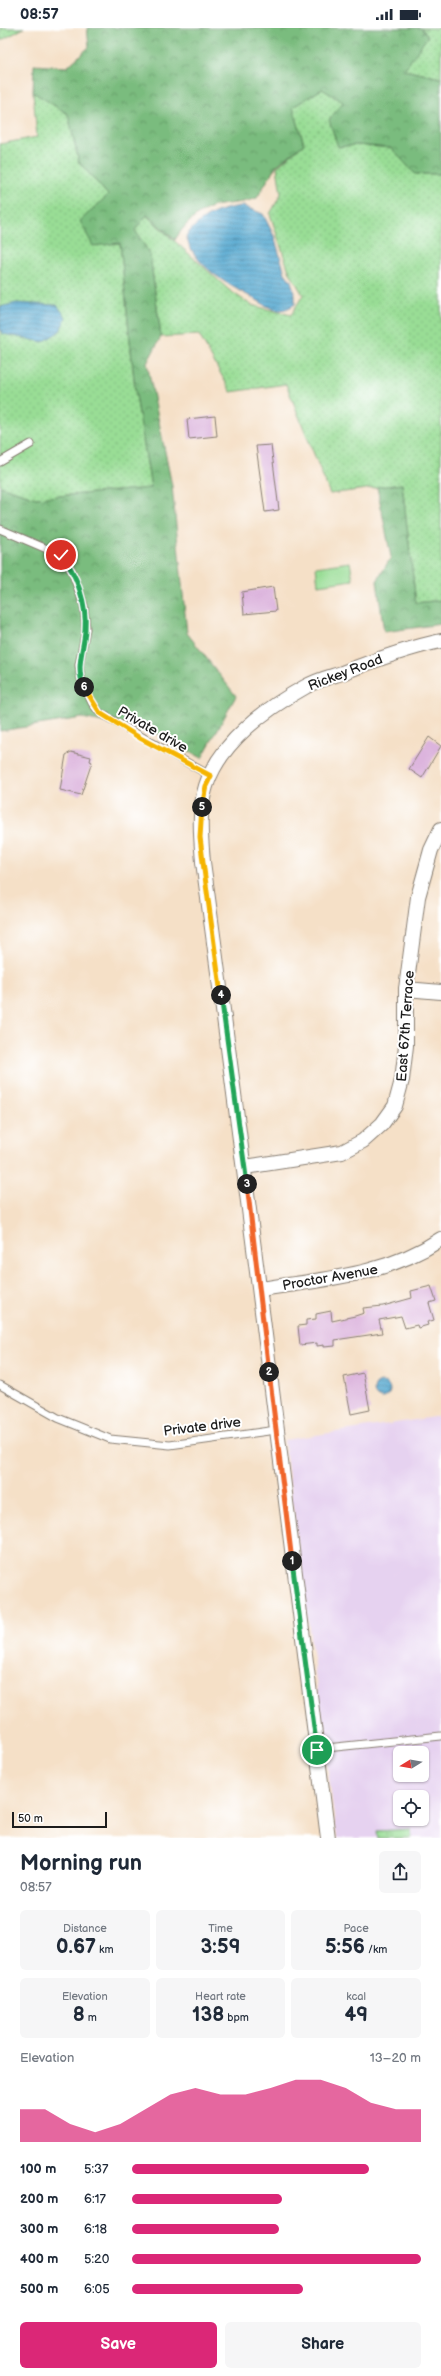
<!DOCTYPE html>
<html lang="en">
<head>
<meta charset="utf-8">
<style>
	body { margin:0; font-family:"Balsamiq Sans",sans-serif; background:#f6f6f7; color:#1f2937; height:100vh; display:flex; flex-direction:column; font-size:15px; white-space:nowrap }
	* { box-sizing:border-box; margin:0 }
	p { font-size:13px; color:#747a83 }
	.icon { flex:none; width:22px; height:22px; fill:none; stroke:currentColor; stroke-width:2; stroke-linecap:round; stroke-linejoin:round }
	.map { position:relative; height:1810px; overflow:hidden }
	.details { display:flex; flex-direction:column; background:#fff; flex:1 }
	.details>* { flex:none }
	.needle { width:26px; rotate:259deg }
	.fabs { position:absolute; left:393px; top:1718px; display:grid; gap:8px }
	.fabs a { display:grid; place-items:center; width:36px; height:36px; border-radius:6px; background:#fff; box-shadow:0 1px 3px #0004; font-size:20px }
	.scale { position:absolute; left:12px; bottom:10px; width:95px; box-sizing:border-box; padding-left:4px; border:2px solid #1c1c1c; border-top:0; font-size:11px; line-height:14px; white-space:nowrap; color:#1c1c1c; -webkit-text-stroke:3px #fff; paint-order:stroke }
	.pin { position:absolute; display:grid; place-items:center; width:34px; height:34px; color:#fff; margin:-17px; border:2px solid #fff; border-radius:50%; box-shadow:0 1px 4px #0007 }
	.km { position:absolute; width:20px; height:20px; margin:-10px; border-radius:50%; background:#222; color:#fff; font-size:11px; line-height:20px; text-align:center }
	.round { display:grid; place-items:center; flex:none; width:42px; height:42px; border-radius:6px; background:#f6f6f7 }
	.headline { display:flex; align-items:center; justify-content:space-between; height:68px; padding:0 20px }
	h1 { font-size:22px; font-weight:800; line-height:30px }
	.metrics { display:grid; grid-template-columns:repeat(3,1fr); gap:6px; height:68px; padding:4px 20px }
	.metrics div { display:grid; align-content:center; border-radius:6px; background:#f6f6f7; text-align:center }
	.metrics b { font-size:20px; font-weight:800 }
	.metrics small { font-size:11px; font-weight:400 }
	.metrics p { font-size:11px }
	.chart { height:112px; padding:8px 20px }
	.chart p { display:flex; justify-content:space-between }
	.chart svg { width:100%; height:72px; margin-top:4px; fill:#db2777; opacity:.7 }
	.cta { display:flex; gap:8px; margin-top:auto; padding:8px 20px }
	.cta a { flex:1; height:46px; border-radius:6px; background:#db2777; color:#fff; font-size:16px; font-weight:800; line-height:46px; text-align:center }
	.cta a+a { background:#f6f6f7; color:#1f2937 }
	ul { padding:0 20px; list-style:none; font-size:13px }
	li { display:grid; grid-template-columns:64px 48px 1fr; align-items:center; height:30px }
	li i { height:10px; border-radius:5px; background:#db2777 }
	.status { display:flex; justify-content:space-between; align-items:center; height:28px; padding:0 20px; background:#fff; direction:ltr }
	.status svg { height:11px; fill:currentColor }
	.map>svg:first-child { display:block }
	.built { fill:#e6d2f0; fill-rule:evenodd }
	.grass { fill:url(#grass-dots); stroke:#5a7c58 }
	.forest { fill:url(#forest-crowns); stroke:#4b6c4d }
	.park { fill:url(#park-tufts); stroke:#5a7c58 }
	.pitch { fill:#99dd95; stroke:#5a7c58 }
	.water { fill:url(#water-rules); stroke:#386276 }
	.building { fill:#dcb4dd }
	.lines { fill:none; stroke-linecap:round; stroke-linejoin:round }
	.lane-casing { stroke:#887e72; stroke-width:9 }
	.street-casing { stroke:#887e72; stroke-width:16 }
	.lane { stroke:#fff; stroke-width:7 }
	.street { stroke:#fff; stroke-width:14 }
	.split-1-casing { stroke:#fff; stroke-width:8 }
	.split-2-casing { stroke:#fff; stroke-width:8 }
	.split-3-casing { stroke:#fff; stroke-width:8 }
	.split-4-casing { stroke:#fff; stroke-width:8 }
	.split-5-casing { stroke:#fff; stroke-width:8 }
	.split-6-casing { stroke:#fff; stroke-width:8 }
	.split-7-casing { stroke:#fff; stroke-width:8 }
	.split-1 { stroke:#22a559; stroke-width:5 }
	.split-2 { stroke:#f0652b; stroke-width:5 }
	.split-3 { stroke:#f0652b; stroke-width:5 }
	.split-4 { stroke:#22a559; stroke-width:5 }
	.split-5 { stroke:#f5b400; stroke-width:5 }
	.split-6 { stroke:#f5b400; stroke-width:5 }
	.split-7 { stroke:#22a559; stroke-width:5 }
	.labels { text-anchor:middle; stroke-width:4; stroke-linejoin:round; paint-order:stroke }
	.street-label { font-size:14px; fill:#1c1c1c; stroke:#fff }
</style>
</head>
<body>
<div class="status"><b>08:57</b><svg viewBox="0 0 49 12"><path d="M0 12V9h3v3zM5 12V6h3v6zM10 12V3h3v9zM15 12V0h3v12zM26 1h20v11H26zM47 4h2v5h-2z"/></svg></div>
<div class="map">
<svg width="441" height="1810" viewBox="0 0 441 1810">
	<defs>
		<pattern id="grass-dots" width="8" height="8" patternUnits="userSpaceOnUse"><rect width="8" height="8" fill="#99dd95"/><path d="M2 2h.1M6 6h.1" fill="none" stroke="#83bd80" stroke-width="1.8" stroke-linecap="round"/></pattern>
		<pattern id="forest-crowns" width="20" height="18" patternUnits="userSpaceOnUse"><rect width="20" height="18" fill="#7abc7e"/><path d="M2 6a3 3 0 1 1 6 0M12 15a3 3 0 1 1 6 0" fill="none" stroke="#639866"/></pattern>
		<pattern id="park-tufts" width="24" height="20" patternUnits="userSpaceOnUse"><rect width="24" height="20" fill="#99dd95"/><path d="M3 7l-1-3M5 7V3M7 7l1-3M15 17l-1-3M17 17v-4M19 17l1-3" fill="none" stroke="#83bd80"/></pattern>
		<pattern id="water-rules" width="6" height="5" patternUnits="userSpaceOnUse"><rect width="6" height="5" fill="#55a8d0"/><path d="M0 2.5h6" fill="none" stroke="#4688a8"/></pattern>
	</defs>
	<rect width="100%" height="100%" fill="#fff"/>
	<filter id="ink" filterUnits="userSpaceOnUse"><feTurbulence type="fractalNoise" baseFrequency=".025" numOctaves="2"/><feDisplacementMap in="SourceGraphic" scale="8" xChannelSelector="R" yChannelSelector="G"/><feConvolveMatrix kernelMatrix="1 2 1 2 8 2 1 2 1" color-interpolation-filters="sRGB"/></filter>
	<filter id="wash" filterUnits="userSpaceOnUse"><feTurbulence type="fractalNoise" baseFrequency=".012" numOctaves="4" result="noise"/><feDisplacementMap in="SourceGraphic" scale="16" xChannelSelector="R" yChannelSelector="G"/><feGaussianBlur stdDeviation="0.9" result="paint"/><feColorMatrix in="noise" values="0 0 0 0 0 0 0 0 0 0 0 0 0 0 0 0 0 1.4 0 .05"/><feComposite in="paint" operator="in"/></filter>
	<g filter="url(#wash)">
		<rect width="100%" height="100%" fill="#f5e0c7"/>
		<path class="built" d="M441,1388V1810H337L284,1412ZM400,1725H422V1747H400ZM400,1769H422V1791H400Z"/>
		<g class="grass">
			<path d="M0,0H24L0,13Z"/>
			<path d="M421,0H441V50L403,42L428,8Z"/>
			<path d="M322,61L343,73L338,118L357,117L392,120L415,146H441V572L416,575L402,456L330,466L286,356L231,364L199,307L161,309L150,227L135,202L146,187L229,262L251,277L291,287L303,267L289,243L270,186L281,166L277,139L304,116L293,79Z"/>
			<path d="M33,64L68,86L79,134L108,167L120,215L135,361L151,460L36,470L0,458V116L37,109Z"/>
		</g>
		<g class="forest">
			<path d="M87,0H421L428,8L404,42L441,50V146H415L391,120L357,117L338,119L329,92L343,74L322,61L293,79L304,116L276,138L257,170C244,175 233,175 220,177C202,180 184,196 175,212L147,187L135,202L150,227L161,309L147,335L172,458L187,605L236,668L202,730L152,703L82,690L0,703V458L36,470L151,460L135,361L120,215L93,218L80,193L108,167L79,134L68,86L33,64L34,37L67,39L89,19Z"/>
			<path d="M402,456L416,575L441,572V596L384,604L377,553L391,529L377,459Z"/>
		</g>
		<path class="park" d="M411,1801L412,1810H378L377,1803Z"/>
		<path class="pitch" d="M350,534L353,552L318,557L316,539Z"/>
		<g class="water">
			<path d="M243,178L263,186L274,208L285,245L291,253L295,267V276C289,280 285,282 278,282C270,281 262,275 255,271C230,258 193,238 186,208C200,189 220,180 243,178Z"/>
			<path d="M16,275L57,277L66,289L60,303L43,314L3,306L0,302V279Z"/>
			<circle cx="382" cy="1362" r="8"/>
		</g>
		<g id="blocks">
			<g class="building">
				<path d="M215,388L217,408L189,411L187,391Z"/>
				<path d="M271,417L279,482L265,484L256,418Z"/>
				<path d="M273,559L276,583L244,586L242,564Z"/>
				<path d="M429,709L441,718L422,750L409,741Z"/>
				<path d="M71,724L91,729L90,733L92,734L81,767L60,762L66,727Z"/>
				<path d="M431,1258L436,1273L429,1275L434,1292L427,1294L428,1297L418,1300L417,1297L405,1300L401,1288L379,1292L382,1305L335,1312V1318L324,1319V1317L317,1318V1315L300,1317L298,1298L306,1297V1292L316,1291V1286L331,1283L332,1293L355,1288L364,1285L363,1280L383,1278L412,1270L411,1263Z"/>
				<path d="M363,1345L370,1382L351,1386L344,1349Z"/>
			</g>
		</g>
	</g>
	<g filter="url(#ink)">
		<use href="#blocks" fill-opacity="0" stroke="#887e72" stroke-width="1"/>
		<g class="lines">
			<g class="lane-casing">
				<g id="lane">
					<path d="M0,434L31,416"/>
					<path d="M0,501L61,527L72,543L84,578L86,601L79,637L81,651L92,675L100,685L211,748"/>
					<path d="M0,1357L58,1390L110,1411L170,1417L276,1402"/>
					<path d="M317,1721L441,1708"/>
				</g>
			</g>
			<g class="street-casing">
				<g id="street">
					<path d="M406,961L441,964"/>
					<path d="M245,1139L342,1124L363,1113L382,1096L395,1078L402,1052L406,1018V961L418,869L431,822L441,801"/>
					<path d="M261,1261C324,1251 386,1248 441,1211"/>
					<path d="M328,1810C287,1484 248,1159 203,834C201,809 198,783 206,758C220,714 267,680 305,659C316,652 330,649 342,645C375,632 407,620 441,613"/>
				</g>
			</g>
			<use href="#lane" class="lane"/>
			<use href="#street" class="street"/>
		</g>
	</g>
	<g class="lines" filter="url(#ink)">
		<g class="split-1-casing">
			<path id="split-1" d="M292,1533L317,1722"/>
		</g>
		<g class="split-2-casing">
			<path id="split-2" d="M269,1344L292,1533"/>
		</g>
		<g class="split-3-casing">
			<path id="split-3" d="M247,1156L269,1344"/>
		</g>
		<g class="split-4-casing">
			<path id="split-4" d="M221,967L247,1156"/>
		</g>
		<g class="split-5-casing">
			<path id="split-5" d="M202,779L200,809L203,834L221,967"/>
		</g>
		<g class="split-6-casing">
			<path id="split-6" d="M84,659L100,685L140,710L211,748L206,758L202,779"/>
		</g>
		<g class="split-7-casing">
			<path id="split-7" d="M61,527C77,545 87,577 85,602C84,622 75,639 84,659"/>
		</g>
		<use href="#split-1" class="split-1"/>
		<use href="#split-2" class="split-2"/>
		<use href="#split-3" class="split-3"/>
		<use href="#split-4" class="split-4"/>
		<use href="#split-5" class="split-5"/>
		<use href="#split-6" class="split-6"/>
		<use href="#split-7" class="split-7"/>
	</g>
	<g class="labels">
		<g class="street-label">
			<text transform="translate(345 644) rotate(-21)" y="5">Rickey Road</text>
			<text transform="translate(153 701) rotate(30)" y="5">Private drive</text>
			<text transform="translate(405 998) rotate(-86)" y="5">East 67th Terrace</text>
			<text transform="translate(330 1249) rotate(-10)" y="5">Proctor Avenue</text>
			<text transform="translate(202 1398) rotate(-7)" y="5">Private drive</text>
		</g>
	</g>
</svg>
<div class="fabs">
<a><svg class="needle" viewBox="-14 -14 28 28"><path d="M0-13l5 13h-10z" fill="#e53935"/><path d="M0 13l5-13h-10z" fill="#747a83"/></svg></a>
<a><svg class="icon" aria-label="locate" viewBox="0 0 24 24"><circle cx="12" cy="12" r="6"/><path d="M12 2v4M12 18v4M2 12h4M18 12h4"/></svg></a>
</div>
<div class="scale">50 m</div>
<div class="pin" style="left:317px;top:1722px;background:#1e9e55"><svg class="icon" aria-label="arrive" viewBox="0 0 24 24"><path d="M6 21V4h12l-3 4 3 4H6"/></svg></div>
<div class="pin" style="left:61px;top:527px;background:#d93025"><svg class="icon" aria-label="check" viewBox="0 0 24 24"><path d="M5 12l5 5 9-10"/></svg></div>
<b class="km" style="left:292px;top:1533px">1</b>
<b class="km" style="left:269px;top:1344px">2</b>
<b class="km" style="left:247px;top:1156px">3</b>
<b class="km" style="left:221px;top:967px">4</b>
<b class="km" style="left:202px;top:779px">5</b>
<b class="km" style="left:84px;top:659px">6</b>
</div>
<section class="details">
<div class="headline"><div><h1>Morning run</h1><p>08:57</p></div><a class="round"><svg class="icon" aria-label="share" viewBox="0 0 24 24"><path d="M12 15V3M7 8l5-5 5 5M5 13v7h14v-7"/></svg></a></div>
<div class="metrics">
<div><p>Distance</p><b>0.67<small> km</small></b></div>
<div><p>Time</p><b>3:59</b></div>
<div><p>Pace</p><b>5:56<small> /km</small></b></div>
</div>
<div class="metrics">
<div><p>Elevation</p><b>8<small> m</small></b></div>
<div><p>Heart rate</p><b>138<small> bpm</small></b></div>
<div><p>kcal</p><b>49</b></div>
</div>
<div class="chart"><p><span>Elevation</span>13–20 m</p>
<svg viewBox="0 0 160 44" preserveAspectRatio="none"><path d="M0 44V24L10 24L20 33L30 38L40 33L50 24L60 15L70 11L80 15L90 15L100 11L110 6L120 6L130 11L140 20L150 24L160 24V44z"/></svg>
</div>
<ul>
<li><b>100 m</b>5:37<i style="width:82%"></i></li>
<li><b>200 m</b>6:17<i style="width:52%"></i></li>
<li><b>300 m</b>6:18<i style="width:51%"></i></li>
<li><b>400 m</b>5:20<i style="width:100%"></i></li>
<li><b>500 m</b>6:05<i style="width:59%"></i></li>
</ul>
<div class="cta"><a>Save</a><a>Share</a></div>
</section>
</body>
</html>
